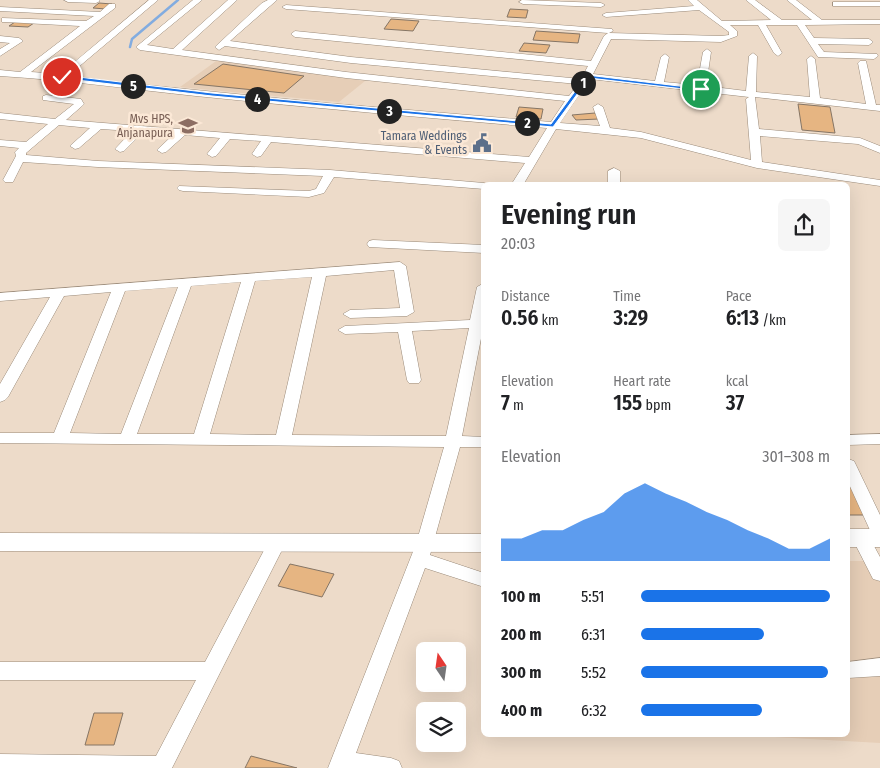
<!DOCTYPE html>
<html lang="en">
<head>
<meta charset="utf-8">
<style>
	body { margin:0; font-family:"Fira Sans Condensed",sans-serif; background:#f6f6f6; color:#202124; height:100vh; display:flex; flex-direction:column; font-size:19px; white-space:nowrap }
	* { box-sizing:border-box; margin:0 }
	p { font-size:16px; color:#757577 }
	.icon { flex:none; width:28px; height:28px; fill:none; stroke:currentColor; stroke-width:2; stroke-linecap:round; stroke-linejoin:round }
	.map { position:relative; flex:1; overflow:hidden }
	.sheet { position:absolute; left:481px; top:182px; width:369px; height:555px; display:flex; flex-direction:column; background:#fff; border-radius:8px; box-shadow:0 5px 20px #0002 }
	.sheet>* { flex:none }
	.needle { width:32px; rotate:347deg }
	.buttons { position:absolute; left:416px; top:642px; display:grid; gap:10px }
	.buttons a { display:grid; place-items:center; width:50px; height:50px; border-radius:8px; background:#fff; box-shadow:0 5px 20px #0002; font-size:25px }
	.pin { position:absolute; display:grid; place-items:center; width:42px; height:42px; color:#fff; margin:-21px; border:2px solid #fff; border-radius:50%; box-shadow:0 1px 5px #0007 }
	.km { position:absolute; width:25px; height:25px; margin:-12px; border-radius:50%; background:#222; color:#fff; font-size:14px; line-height:25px; text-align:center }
	.round { display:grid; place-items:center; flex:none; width:52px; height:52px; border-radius:8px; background:#f6f6f6 }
	.head { display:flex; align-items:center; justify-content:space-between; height:85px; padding:0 20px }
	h1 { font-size:28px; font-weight:600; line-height:38px }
	.figures { display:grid; grid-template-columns:repeat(3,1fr); gap:8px; height:85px; padding:5px 20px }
	.figures div { display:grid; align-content:center }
	.figures b { font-size:21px; font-weight:600 }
	.figures small { font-size:14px; font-weight:400 }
	.figures p { font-size:14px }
	.chart { height:140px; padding:10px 20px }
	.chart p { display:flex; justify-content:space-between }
	.chart svg { width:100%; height:90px; margin-top:5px; fill:#1a73e8; opacity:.7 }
	ul { padding:0 20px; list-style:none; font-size:16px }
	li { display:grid; grid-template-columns:80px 60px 1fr; align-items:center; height:38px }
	li i { height:12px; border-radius:6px; background:#1a73e8 }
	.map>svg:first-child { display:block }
	.built { fill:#e6ceb7 }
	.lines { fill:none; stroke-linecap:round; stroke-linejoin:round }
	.stream { stroke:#82ace0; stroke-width:2.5 }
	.building { fill:#e6b582; stroke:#857565 }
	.minor-casing { stroke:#9a8a79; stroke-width:1 }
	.major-casing { stroke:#9a8a79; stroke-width:1 }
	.minor { fill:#fff; fill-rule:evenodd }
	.major { fill:#fff; fill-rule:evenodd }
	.route { fill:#1a73e8; stroke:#fff }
	.labels { text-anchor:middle; stroke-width:5; stroke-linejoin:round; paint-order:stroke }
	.far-education-label { font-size:12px; fill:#785e54; stroke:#fbe8d6; text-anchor:end }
	.far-service-label { font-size:12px; fill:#4e5e75; stroke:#fbe8d6; text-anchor:end }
</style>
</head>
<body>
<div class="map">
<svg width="880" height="768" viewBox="0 0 880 768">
	<rect width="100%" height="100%" fill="#eddbc9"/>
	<g class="built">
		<path d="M219,59L365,81L339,102L180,87Z"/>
		<path d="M848,561H880V743L739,735H848Z"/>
	</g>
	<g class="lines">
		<path class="stream" d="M130,47L132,39L178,0"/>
	</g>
	<g class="building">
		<path d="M99,3L112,4L106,9L93,8Z"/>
		<path d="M510,9L528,10L526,18L507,17Z"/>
		<path d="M391,19L419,21L413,31L384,29Z"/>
		<path d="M15,22L34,23L28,27L9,26Z"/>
		<path d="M536,31L580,34L578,43L533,40Z"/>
		<path d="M524,43L550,45L546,53L519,51Z"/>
		<path d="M223,64L304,76L284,93L194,84Z"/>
		<path d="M798,104L830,107L835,133L802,130Z"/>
		<path d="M519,107L543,109L541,119L516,117Z"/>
		<path d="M595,113L599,119L576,120L572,115Z"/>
		<path d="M848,476L866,515H848Z"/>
		<path d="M290,564L334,574L322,597L278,586Z"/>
		<path d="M94,713H123L114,745H85Z"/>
		<path d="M251,756L297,768H245Z"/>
	</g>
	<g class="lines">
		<g class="minor-casing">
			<g id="minor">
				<path d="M64,0H99L100,1L96,3L68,2Z"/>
				<path d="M149,0H158L69,75L105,81L326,103L551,122L565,101L346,78L140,50L136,47L193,0H202L147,45L173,49L228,0H237L182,50L346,72L569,96L578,84L351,63L225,46L219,50L215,47L262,3L268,0H277L230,41L351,57L581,79L588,66L295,37L291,34L295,31L591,61L604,36L608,33L286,9L282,7L286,5L612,29L613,31L609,33L721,36L729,35V32L699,10L606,17L602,15L606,13L694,6L688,0H697L722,21L771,20L746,0H755L782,20H812L787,0H796L822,20H880V24L805,25L814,38L869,39L873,42L869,45L818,44L824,52L877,54L878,56L874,59L818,57L797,25H766L782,53L778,56L774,53L758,25H730L737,31V36L721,42L611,39L593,74L655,81L661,57L665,54L669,57L664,82L697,85L703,52L707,49L711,52L706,86L746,91L749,56L753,53L757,56L756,92L810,97L807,59L811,56L815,59L820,98L866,104L858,63L860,61H866L876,105H880V111L755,97L759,129L860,138L880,146V153L858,144L760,136L762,162L880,180V186L757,168L641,138L556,129L523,185H511L525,163L271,142L261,156L257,157L252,154L261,141L230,139L216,156L212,157L207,154L220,138L185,135L166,152L162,153L157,150L174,134L143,132L124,151L120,152L115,149L132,131L101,129L79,148L75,149L70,146L90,128L59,125L26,153V155L98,161L330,170L484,183L489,185H484V189L334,177L324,193L309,197L183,191L179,190L177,188L179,186L309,191L316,189L323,176L98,167L23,162L13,182H5L3,180L16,156L15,152L19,148L0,146V140L26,142L48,124L0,119V113L55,119L74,104L43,100V96L46,95L81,99L84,104L82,106L66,120L529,157L547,128C430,118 313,108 196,96C130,89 66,80 0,76V70L20,72L80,26L5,22H2V18L86,21L94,16L0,11V7L100,12L109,4H115V8L31,72L60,74ZM590,79L749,97L746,99L751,160L641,132L610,128L603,107L598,104L593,107L600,126L560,123Z"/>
				<path d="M522,0L601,3L605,5L601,7L523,4L519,2Z"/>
				<rect x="833" y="2" width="47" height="4"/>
				<path d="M0,36L19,38L23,41L0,56V49L10,43L0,42Z"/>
				<path d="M614,168L620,171V185H608V171Z"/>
				<path d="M373,240L484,245V253L369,247L367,244L369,241Z"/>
				<path d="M400,262L406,266L414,312L407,316L350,318L343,314L350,310L400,308L394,270L326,276L292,435L446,436L469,328L412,331L421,380L419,383H409L407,380L398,332L345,334L338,330L345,326L470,320L477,287L484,283V323L462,436L484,437V447H460L430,555L484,573V587L425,568L356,753L391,758L399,761L402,768H328L416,544L444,447L0,443V433H54L111,292L64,296L8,397L5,400L0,402V384L50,297L0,301V293ZM312,277L276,435L210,434L255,281ZM241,282L194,434H137L191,286ZM178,287L121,434L70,433L125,291Z"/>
				<path d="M880,434V444L848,445V435Z"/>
				<path d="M848,459L854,461L856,465L880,515V541L874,539L848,482Z"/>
				<path d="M861,531L867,533L880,557V581L873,579L852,538L855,533Z"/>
				<path d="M276,537L282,539L285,544L172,768H0V754L156,756L196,680H0V662H205L270,539Z"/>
				<path d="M880,658V676L848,678V662Z"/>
			</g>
		</g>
		<g class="major-casing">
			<g id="major">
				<rect x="848" y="529" width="32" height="18"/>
				<path d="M0,533L484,534V552L0,551Z"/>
			</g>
		</g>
		<use href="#minor" class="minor"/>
		<use href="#major" class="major"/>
	</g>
	<path class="route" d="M62,75L212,93L551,124L587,75L704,89L701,91L589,78L553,127L212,96L60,78Z"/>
	<defs>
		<g id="school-bare" transform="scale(1.5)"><path d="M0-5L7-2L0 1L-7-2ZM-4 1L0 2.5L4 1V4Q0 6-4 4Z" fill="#8d6e63" stroke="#fbe8d6" stroke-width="2.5" paint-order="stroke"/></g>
		<g id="civic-bare" transform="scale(1.5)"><path d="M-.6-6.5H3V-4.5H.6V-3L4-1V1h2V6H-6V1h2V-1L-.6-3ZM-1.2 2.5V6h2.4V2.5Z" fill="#5c6f8a" stroke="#fbe8d6" stroke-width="2.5" paint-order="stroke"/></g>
	</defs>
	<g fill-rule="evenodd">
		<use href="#school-bare" x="188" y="126"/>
		<use href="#civic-bare" x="482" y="143"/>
	</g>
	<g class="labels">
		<g class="far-education-label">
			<text x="173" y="123">Mvs HPS,<tspan x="173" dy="14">Anjanapura</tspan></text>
		</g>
		<g class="far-service-label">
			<text x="467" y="140">Tamara Weddings<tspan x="467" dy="14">&amp; Events</tspan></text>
		</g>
	</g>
</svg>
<div class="buttons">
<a><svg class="needle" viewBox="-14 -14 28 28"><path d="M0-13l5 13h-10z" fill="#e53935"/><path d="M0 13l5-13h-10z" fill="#757577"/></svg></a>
<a><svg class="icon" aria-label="layers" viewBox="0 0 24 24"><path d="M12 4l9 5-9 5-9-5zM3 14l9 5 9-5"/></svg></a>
</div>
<div class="pin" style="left:701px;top:89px;background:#1e9e55"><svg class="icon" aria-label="arrive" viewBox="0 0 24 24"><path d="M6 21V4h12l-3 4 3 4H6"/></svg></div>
<div class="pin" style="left:62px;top:77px;background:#d93025"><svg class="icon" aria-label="check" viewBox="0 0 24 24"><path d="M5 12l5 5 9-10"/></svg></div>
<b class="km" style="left:583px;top:83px">1</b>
<b class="km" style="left:527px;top:123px">2</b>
<b class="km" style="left:389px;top:111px">3</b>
<b class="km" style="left:257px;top:99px">4</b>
<b class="km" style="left:133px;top:86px">5</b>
<section class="sheet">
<div class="head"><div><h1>Evening run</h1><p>20:03</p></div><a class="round"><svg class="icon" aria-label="share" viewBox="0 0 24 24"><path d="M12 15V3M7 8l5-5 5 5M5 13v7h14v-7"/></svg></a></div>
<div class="figures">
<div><p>Distance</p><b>0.56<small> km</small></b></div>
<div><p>Time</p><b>3:29</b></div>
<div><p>Pace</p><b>6:13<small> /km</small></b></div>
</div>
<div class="figures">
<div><p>Elevation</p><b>7<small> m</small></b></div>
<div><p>Heart rate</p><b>155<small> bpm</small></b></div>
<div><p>kcal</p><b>37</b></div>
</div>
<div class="chart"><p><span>Elevation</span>301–308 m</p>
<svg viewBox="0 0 160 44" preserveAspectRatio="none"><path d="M0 44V33L10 33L20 29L30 29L40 24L50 20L60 11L70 6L80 11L90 15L100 20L110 24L120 29L130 33L140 38L150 38L160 33V44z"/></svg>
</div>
<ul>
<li><b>100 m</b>5:51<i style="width:100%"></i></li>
<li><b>200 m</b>6:31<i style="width:65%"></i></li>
<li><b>300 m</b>5:52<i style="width:99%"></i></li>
<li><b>400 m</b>6:32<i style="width:64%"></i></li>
</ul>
</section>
</div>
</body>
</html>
